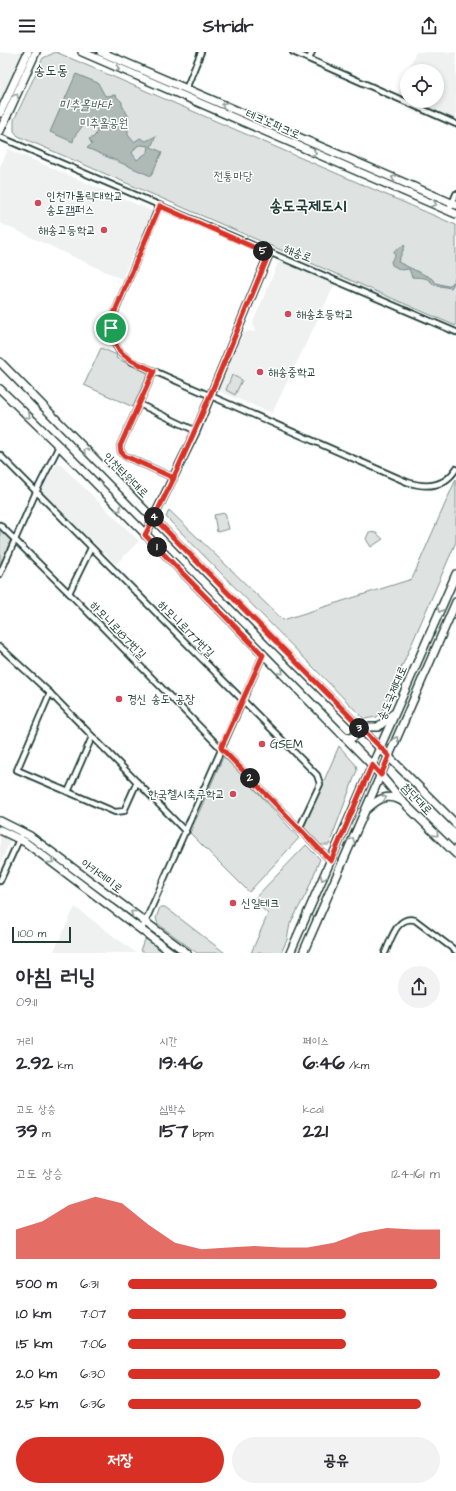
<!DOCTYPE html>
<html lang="ko">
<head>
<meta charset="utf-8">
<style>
	body { margin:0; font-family:"Architects Daughter","Poor Story",sans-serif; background:#f2f2f3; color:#2b2b33; height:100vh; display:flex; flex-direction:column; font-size:15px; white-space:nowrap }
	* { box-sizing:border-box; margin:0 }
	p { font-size:13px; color:#7c7c81 }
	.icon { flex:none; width:22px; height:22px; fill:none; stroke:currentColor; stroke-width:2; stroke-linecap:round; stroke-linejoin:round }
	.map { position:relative; height:901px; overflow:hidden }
	.side { display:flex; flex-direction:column; background:#fff; flex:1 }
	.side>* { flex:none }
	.controls { position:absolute; left:400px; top:12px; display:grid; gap:8px }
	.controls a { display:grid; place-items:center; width:44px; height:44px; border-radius:50%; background:#fff; box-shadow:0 2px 6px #0003; font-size:20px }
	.scale { position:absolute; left:12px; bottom:10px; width:59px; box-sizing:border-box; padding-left:4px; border:2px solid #1f3d34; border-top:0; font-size:11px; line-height:14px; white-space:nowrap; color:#1f3d34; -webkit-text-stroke:3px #fff; paint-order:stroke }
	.pin { position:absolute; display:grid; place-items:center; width:34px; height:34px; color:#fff; margin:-17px; border:2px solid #fff; border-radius:50%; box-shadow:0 1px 4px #0007 }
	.km { position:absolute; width:20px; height:20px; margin:-10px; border-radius:50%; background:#222; color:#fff; font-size:11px; line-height:20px; text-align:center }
	.round { display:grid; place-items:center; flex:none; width:42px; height:42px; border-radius:21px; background:#f2f2f3 }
	.headline { display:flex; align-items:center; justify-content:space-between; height:68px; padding:0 16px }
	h1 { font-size:22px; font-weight:800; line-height:30px }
	.metrics { display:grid; grid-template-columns:repeat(3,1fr); gap:6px; height:68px; padding:4px 16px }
	.metrics div { display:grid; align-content:center }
	.metrics b { font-size:20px; font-weight:800 }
	.metrics small { font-size:11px; font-weight:400 }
	.metrics p { font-size:11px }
	.chart { height:112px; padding:8px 16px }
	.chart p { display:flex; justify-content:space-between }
	.chart svg { width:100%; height:72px; margin-top:4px; fill:#d93025; opacity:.7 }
	.primary-button { display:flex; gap:8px; margin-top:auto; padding:8px 16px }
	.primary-button a { flex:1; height:46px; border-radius:24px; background:#d93025; color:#fff; font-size:16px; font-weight:800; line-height:46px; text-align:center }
	.primary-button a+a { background:#f2f2f3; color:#2b2b33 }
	ul { padding:0 16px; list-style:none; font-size:13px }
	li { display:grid; grid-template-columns:64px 48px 1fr; align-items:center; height:30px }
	li i { height:10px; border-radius:5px; background:#d93025 }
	header { display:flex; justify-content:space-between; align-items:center; height:52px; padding:0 16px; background:#fff; font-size:18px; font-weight:800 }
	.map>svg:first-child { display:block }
	.built { fill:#eef1f0 }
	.green { fill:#dee3e2; stroke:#7e908b }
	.water { fill:#afbab7; stroke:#758883; fill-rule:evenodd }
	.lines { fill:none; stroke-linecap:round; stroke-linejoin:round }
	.street-casing { stroke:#1f3d34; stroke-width:8 }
	.secondary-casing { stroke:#1f3d34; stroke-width:10 }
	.street { stroke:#fff; stroke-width:4.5 }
	.secondary { stroke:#fff; stroke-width:7 }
	.oneway { stroke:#8f9e9a }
	.route-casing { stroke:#fff; stroke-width:8 }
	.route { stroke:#d93025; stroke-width:5 }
	.poi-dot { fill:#d1495b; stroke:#fff; stroke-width:1.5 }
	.labels { text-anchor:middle; stroke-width:3; stroke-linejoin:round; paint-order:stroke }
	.park-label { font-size:12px; fill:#455e57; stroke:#fff }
	.street-label { font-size:12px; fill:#1f3d34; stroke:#fff }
	.poi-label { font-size:12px; fill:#1f3d34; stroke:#fff; text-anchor:start }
	.water-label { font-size:13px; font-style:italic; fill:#4a625b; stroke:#fff }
	.quarter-label { font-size:14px; fill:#1f3d34; stroke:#fff }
	.district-label { font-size:16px; font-weight:bold; fill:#1f3d34; stroke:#fff }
</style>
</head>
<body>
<header><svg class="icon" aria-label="menu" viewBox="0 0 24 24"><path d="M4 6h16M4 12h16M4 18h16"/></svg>Stridr<svg class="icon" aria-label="share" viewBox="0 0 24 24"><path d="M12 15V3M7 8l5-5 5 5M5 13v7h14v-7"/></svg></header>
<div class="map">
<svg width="456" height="901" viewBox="0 0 456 901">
	<rect width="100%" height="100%" fill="#fff"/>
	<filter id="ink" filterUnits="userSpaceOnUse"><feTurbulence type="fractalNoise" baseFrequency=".025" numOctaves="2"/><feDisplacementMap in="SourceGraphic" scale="8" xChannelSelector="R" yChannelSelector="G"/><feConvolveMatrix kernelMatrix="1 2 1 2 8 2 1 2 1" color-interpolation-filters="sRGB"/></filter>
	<g filter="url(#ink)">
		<g class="built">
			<path d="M0,0H22L0,49Z"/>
			<path d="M416,0H456V69L414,49H437V19H408Z"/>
			<path d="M407,21V46L398,42Z"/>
			<path d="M8,97L152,159L122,227L0,171V115Z"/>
			<path d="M282,209L336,230L272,361L218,339L243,281L250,279L255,280L253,270L278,211Z"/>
			<path d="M58,410L139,489L116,512L41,439Z"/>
			<path d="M0,779L5,781L10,789L0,812Z"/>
			<path d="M75,855L136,901H53Z"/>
		</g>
		<g class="green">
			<path d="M56,0L456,173V274L18,84L14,79V68L43,6Z"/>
			<path d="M101,296L117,303L116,306L148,321L133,355L84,333Z"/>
			<path d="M232,323L242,328L235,343L226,338Z"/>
			<path d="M456,427V490L383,658L377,665L364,667L166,465L169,458L283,568L412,527Z"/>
			<path d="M225,461L229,477L217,480L214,463Z"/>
			<path d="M0,476L11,487L0,514Z"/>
			<path d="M369,480L376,481L383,487L371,495L366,487Z"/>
			<path d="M339,694L356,713L357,718L329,793H321L304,775Z"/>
			<path d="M224,703L299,786L249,840L190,781Z"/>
			<path d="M306,793L320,807L307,840L290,872L287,888L281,901H251L268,862L253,848Z"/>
			<path d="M160,855H165L225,901H197L158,872L156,866Z"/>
			<path d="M146,886L165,901H144L140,898Z"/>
		</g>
		<g class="water">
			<path d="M76,22L98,31L105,44L115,43L122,50V53L129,65L123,67L122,72L128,77V83L134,90L140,86L146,89L156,84L151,95L162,100L151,124L87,96L92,92L89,87L94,85L97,80L96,75L88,72H84L74,85L73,90L50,80L61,55L65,53V47ZM141,93L149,94L148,100L137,108L132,101L137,94Z"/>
			<path d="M404,193L405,194L398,210L431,226L436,231L447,234L452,232L456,224L455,230L451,236L434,233C427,224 422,226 412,225L409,217L401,218L392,213L391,209L395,204L394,199Z"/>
		</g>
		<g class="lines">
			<g class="street-casing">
				<g id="street">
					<path d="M293,0L456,72"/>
					<path d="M309,7L312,0"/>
					<path d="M186,37L201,0"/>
					<path d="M0,85L456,280"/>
					<path d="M159,154L113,265L111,276L113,289L120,300L131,309L407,430C425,436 444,436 456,417"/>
					<path d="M449,159L456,142"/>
					<path d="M154,319L120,394L121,400L125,404L174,426"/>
					<path d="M139,352L196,379"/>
					<path d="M0,403L317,723L320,732L299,777"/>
					<path d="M0,473L69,541L331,809"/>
					<path d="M0,522L36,440L59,394"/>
					<path d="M69,541L91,496"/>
					<path d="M0,595L50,641L186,780"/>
					<path d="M50,641L17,718L115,760L124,759L137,730"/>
					<path d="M68,740L92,685"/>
					<path d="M0,829L23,779"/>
					<path d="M142,877L263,603"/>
					<path d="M385,901C391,888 397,863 415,868L456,899"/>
				</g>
			</g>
			<g class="secondary-casing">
				<g id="secondary">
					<path d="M82,0L456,162"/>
					<path d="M101,0L456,153"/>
					<path d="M0,61L28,0"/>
					<path d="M0,79L36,0"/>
					<path d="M0,310L271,587L456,772"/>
					<path d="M0,337L59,394L372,713L404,751L456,802"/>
					<path d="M145,483L196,379L269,202"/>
					<path d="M357,672L365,675H378L393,662"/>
					<path d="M344,685L351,686L355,684L357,673"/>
					<path d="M367,757C378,747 387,741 402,749"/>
					<path d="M0,769L30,784L187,901"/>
					<path d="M0,778L25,790L172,901"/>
					<path d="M290,901L456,522"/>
					<path d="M303,901L456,550"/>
				</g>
			</g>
			<use href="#street" class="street"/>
			<use href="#secondary" class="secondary"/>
		</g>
		<defs><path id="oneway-chevron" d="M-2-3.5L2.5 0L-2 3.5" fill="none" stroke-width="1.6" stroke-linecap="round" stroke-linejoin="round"/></defs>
		<g class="oneway">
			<use href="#oneway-chevron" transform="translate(117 17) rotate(23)"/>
			<use href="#oneway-chevron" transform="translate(16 44) rotate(-66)"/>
			<use href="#oneway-chevron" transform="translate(224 53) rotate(-157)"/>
			<use href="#oneway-chevron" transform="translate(314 101) rotate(23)"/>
			<use href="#oneway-chevron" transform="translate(394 126) rotate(-157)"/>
			<use href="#oneway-chevron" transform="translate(434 152) rotate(23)"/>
			<use href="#oneway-chevron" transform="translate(28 364) rotate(44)"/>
			<use href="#oneway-chevron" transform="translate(86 399) rotate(-135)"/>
			<use href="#oneway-chevron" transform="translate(119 457) rotate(46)"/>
			<use href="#oneway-chevron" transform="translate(440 558) rotate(113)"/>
			<use href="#oneway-chevron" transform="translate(281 620) rotate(45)"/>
			<use href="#oneway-chevron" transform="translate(396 687) rotate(-66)"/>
			<use href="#oneway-chevron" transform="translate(384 746) rotate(-15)"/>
			<use href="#oneway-chevron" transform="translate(436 782) rotate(44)"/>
			<use href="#oneway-chevron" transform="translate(352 788) rotate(-66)"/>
			<use href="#oneway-chevron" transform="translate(51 809) rotate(37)"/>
			<use href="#oneway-chevron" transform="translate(323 826) rotate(114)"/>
			<use href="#oneway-chevron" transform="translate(133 861) rotate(-144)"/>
		</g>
	</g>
	<g class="lines" filter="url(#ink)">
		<g class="route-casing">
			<path id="route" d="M111,276C114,304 132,309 154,319L120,394L121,400L125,404L174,426L156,462L145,483L263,603L221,696L331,809L372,713L381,723L389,704L154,466C197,380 232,290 269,202L160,154L113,264L111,276"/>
		</g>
		<use href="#route" class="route"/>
	</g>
	<g class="poi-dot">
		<circle cx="38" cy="151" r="4"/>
		<circle cx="104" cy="178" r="4"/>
		<circle cx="288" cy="262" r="4"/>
		<circle cx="260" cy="320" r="4"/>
		<circle cx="119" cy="647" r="4"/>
		<circle cx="262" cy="692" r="4"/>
		<circle cx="233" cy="742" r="4"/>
		<circle cx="233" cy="851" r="4"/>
	</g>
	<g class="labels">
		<g class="park-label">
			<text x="104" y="75">미추홀공원</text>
			<text x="233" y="128">전통마당</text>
		</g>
		<g class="street-label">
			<text transform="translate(273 72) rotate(23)" y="4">테크노파크로</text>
			<text transform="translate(298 201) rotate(21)" y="4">해송로</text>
			<text transform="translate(126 423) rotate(45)" y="4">인천타워대로</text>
			<text transform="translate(186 577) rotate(45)" y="4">하모니로177번길</text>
			<text transform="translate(118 578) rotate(46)" y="4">하모니로187번길</text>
			<text transform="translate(392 641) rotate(-67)" y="4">송도국제대로</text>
			<text transform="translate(417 747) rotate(47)" y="4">첨단대로</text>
			<text transform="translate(102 824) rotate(37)" y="4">아카데미로</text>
		</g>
		<g class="poi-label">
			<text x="46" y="148">인천가톨릭대학교<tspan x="46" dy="14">송도캠퍼스</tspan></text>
			<text x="96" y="182" text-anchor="end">해송고등학교</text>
			<text x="296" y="266">해송초등학교</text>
			<text x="268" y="324">해송중학교</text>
			<text x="127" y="651">경신 송도 공장</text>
			<text x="270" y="696">GSEM</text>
			<text x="225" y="746" text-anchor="end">한국첼시축구학교</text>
			<text x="241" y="855">신일테크</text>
		</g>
		<g class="water-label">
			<text x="85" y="57">미추홀바다</text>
		</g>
		<g class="quarter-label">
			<text x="51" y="23">송도동</text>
		</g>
		<g class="district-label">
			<text x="308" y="159">송도국제도시</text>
		</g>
	</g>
</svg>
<div class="controls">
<a><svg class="icon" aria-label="locate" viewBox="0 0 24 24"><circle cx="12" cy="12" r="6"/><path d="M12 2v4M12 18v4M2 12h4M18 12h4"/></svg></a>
</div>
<div class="scale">100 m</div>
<div class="pin" style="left:111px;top:276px;background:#1e9e55"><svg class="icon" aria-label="arrive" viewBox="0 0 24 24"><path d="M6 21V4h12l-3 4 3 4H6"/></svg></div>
<b class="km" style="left:157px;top:495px">1</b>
<b class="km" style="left:250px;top:726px">2</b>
<b class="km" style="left:359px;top:676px">3</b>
<b class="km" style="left:154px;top:465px">4</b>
<b class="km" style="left:263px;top:199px">5</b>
</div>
<section class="side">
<div class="headline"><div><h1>아침 러닝</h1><p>09:11</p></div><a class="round"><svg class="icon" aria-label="share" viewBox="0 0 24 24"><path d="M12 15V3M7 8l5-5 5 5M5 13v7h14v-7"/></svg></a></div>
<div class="metrics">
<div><p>거리</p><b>2.92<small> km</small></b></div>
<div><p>시간</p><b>19:46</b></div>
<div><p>페이스</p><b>6:46<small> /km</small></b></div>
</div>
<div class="metrics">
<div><p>고도 상승</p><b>39<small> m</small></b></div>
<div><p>심박수</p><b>157<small> bpm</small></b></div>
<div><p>kcal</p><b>221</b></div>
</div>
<div class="chart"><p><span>고도 상승</span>124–161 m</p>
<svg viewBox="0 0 160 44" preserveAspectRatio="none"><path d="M0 44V26L10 21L20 11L30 6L40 10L50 23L60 34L70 38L80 37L90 36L100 37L110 37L120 34L130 28L140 25L150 26L160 26V44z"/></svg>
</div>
<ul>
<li><b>500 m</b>6:31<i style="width:99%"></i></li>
<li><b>1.0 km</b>7:07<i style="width:70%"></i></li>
<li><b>1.5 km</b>7:06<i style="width:70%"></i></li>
<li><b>2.0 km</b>6:30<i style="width:100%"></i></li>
<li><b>2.5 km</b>6:36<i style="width:94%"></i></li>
</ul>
<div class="primary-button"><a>저장</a><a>공유</a></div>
</section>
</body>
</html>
